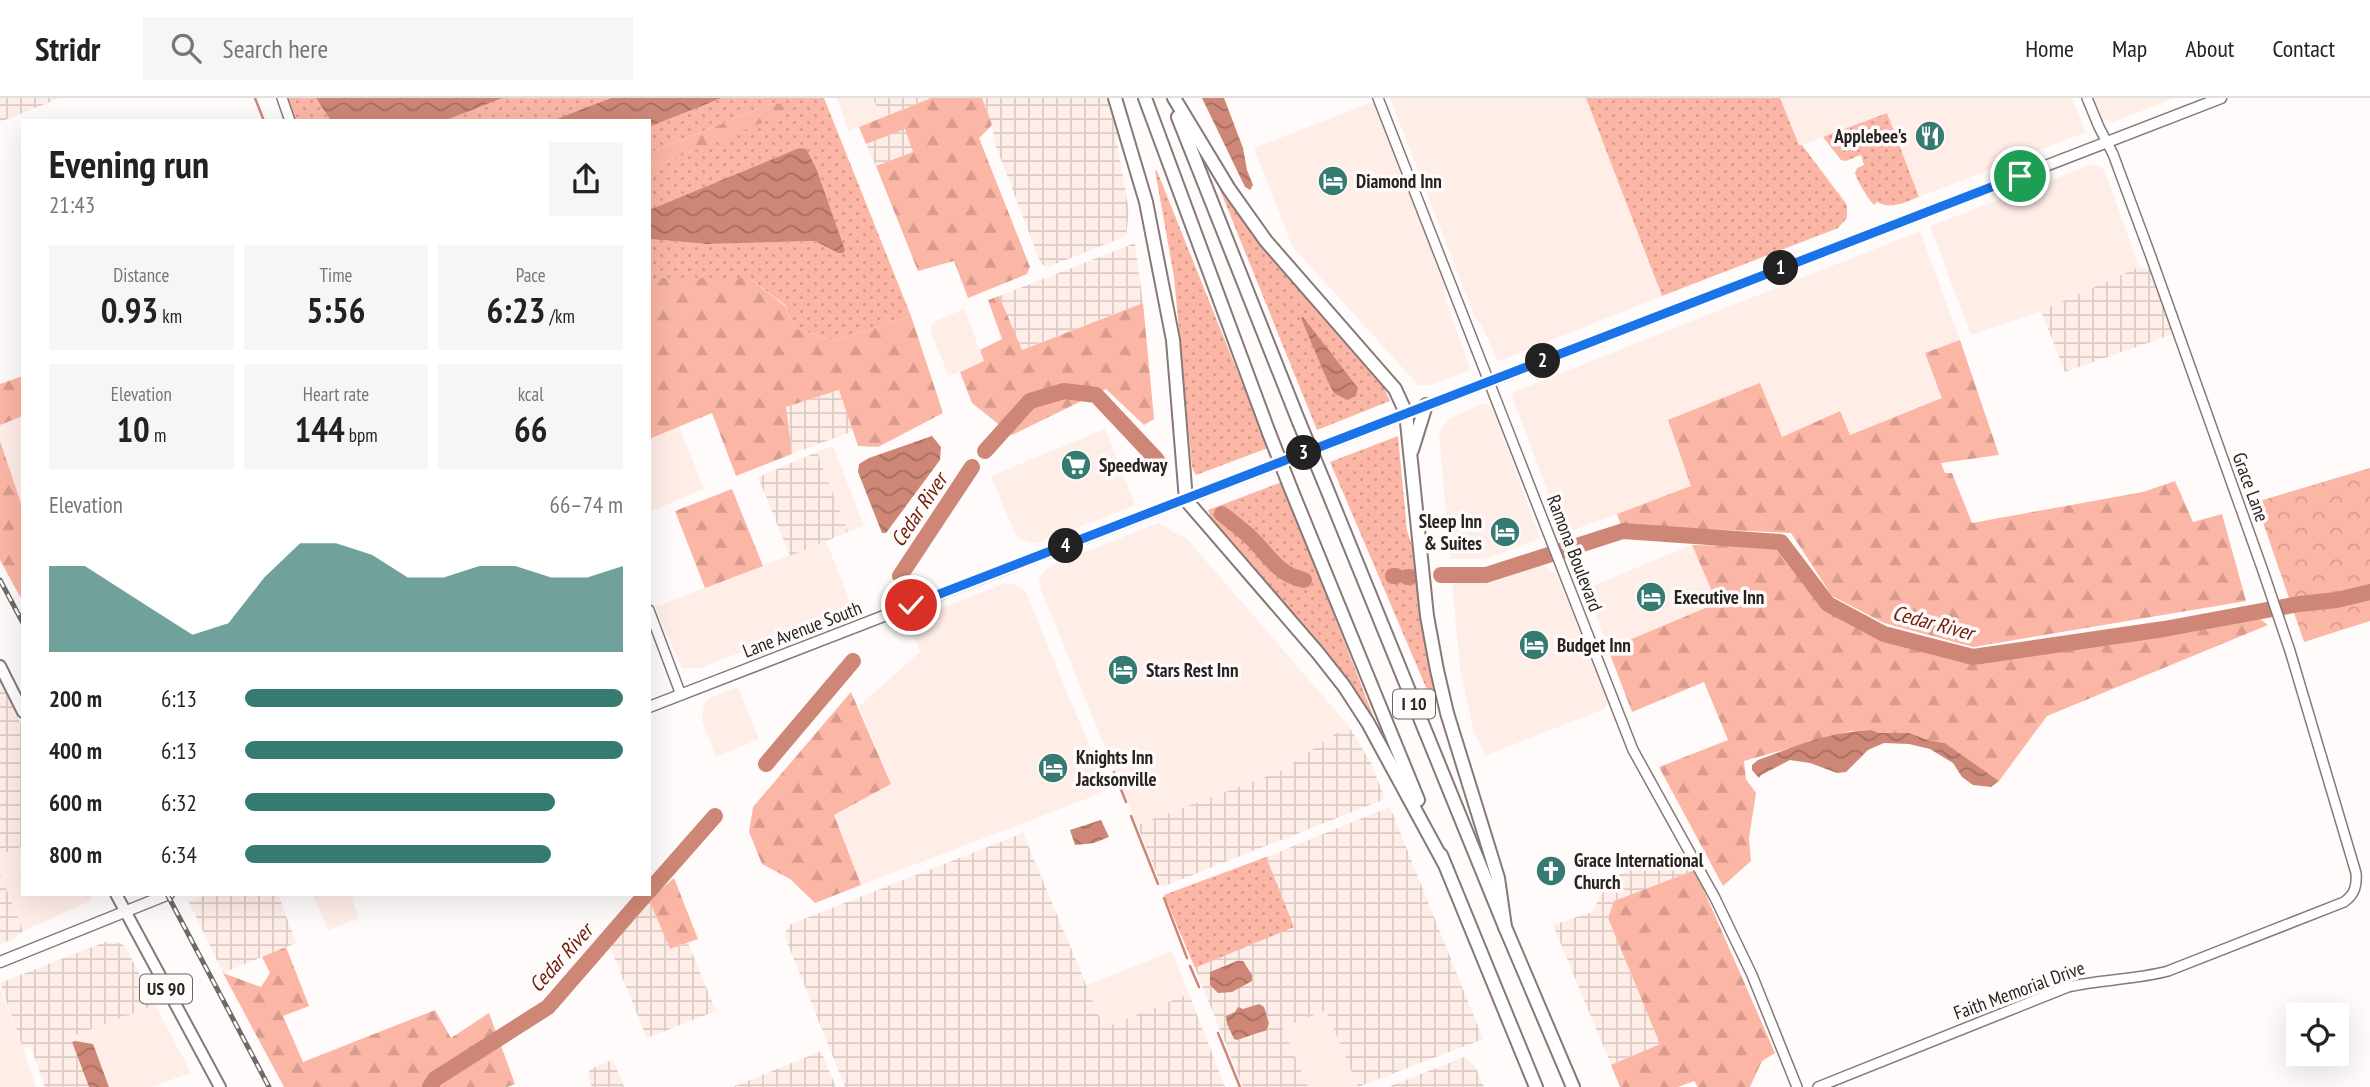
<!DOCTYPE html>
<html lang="en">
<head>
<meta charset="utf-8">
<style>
	body { margin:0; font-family:"PT Sans Narrow",sans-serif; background:#f6f6f6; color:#222; height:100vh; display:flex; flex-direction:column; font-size:26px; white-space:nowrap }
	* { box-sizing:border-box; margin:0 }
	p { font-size:23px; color:#767676 }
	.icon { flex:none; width:38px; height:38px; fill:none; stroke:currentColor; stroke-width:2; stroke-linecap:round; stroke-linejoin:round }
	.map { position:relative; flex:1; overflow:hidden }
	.panel { position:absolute; left:21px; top:21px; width:630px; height:777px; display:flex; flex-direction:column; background:#fff; border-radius:0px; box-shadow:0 7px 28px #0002 }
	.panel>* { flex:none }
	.buttons { position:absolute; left:2286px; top:905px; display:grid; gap:14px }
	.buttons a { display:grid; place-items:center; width:63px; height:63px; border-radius:0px; background:#fff; box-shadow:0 7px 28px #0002; font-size:35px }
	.pin { position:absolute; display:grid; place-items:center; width:60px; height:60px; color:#fff; margin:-30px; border:4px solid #fff; border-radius:50%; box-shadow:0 2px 7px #0007 }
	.km { position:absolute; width:35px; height:35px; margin:-18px; border-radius:50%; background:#222; color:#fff; font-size:19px; line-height:35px; text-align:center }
	.round { display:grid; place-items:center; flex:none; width:74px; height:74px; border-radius:0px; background:#f6f6f6 }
	.headline { display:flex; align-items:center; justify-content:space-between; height:119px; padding:0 28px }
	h1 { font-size:38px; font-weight:700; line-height:52px }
	.stats { display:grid; grid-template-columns:repeat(3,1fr); gap:10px; height:119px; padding:7px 28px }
	.stats div { display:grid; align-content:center; border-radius:0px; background:#f6f6f6; text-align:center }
	.stats b { font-size:35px; font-weight:700 }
	.stats small { font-size:19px; font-weight:400 }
	.stats p { font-size:19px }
	.chart { height:196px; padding:14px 28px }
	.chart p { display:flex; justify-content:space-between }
	.chart svg { width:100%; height:126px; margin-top:7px; fill:#357b72; opacity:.7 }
	ul { padding:0 28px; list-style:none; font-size:23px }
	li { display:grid; grid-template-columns:112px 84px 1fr; align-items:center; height:52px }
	li i { height:18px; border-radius:9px; background:#357b72 }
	header { display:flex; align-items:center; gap:42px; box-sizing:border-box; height:98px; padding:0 35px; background:#fff; border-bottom:2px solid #e0e0e0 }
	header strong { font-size:33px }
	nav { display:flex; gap:38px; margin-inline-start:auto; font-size:24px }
	.search { width:490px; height:63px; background:#f6f6f6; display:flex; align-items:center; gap:18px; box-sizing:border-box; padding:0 24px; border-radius:0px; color:#767676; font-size:26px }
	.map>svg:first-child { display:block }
	.built { fill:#ffede8 }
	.industrial { fill:url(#industrial-grid); fill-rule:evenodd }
	.grass { fill:url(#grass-dots) }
	.forest { fill:url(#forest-firs) }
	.park { fill:url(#park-crowns) }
	.water { fill:url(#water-waves) }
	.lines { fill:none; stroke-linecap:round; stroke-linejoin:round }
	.stream { stroke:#ce8776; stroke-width:2.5 }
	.river { stroke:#ce8776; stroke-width:16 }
	.tertiary-casing { stroke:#867976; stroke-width:12 }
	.secondary-casing { stroke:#867976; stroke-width:13 }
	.primary-casing { stroke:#867976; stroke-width:14 }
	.motorway-casing { stroke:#867976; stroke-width:16 }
	.tertiary { stroke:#fff; stroke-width:9 }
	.secondary { stroke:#fff; stroke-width:10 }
	.primary { stroke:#fff; stroke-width:10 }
	.motorway { stroke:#fff; stroke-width:12 }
	.rail-casing { stroke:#6e6a68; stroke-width:5 }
	.rail { stroke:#fefbfa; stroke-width:2.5; stroke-dasharray:8; stroke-linecap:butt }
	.motorway-bridge-casing { stroke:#867976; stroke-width:16; stroke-linecap:butt }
	.motorway-bridge { stroke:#fff; stroke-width:12 }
	.route-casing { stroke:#fff; stroke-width:14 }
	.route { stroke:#1a73e8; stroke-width:9 }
	.labels { text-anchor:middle; stroke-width:7; stroke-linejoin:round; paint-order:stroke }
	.shield { fill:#fefbfa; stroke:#696463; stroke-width:2 }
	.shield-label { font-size:18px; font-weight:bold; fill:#292422 }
	.poi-label { font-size:19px; font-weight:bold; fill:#292422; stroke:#fefbfa; text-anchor:start }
	.street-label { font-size:19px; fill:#292422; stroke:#fefbfa }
	.water-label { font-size:21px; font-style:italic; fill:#701b07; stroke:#fefbfa }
</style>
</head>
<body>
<header>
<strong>Stridr</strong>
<div class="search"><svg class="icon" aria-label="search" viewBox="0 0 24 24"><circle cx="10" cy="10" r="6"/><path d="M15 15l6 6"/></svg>Search here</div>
<nav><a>Home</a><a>Map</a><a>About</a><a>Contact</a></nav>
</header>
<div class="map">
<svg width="2370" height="989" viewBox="0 0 2370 989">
	<defs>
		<pattern id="industrial-grid" width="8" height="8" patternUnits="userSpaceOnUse" patternTransform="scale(1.75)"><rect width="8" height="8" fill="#ffede8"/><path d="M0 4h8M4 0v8" fill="none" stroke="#dbcbc7"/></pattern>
		<pattern id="grass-dots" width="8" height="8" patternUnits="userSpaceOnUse" patternTransform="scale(1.75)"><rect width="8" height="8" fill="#fcb6a5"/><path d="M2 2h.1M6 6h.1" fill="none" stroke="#d89c8e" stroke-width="1.8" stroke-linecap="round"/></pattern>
		<pattern id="forest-firs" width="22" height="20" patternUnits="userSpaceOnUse" patternTransform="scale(1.75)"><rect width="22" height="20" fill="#fcb6a5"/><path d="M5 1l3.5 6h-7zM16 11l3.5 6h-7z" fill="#d89c8e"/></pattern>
		<pattern id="park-crowns" width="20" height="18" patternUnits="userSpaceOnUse" patternTransform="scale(1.75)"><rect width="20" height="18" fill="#fcb6a5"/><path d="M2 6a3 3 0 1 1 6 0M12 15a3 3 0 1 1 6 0" fill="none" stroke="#d89c8e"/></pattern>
		<pattern id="water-waves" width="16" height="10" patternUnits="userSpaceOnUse" patternTransform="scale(1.75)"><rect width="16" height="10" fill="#ce8776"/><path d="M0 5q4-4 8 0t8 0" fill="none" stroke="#a76e60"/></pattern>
	</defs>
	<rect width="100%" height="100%" fill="#fefbfa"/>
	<g class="built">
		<path d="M839,0H873L881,20L849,33L837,1Z"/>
		<path d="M1390,0H1586L1662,198L1500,263L1496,260L1484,232L1474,217Z"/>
		<path d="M1780,0H2072L2086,34L1919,99L1887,15L1799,48Z"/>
		<path d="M2095,0H2174L2114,24L2103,21Z"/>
		<path d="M1375,3L1441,175L1447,206L1471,272L1429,287H1418L1292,148L1254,50Z"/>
		<path d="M2093,66L2104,71L2139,169L2041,213L1971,237L1930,128Z"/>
		<path d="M1920,133L1960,242L1925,255L1943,300L1850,337L1839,313L1782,339L1668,323L1692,388L1560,437L1550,415L1547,392L1511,295Z"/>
		<path d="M964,211L984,263L949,278L931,235V229L935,223Z"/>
		<path d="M1484,305L1492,309L1540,440L1488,460L1450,461L1439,335L1449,321Z"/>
		<path d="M23,318V411L0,343V327Z"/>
		<path d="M679,328L704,391L649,414V341Z"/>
		<path d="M1105,331L1135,407L1040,444L1032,445L1020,441L1015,435L991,378Z"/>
		<path d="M833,348L864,428L848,434L817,354Z"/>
		<path d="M1158,425L1188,442L1348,627L1283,672L1137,727L1041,492L1039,482L1043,474L1052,467Z"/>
		<path d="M826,443L853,511L700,570H682L655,509Z"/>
		<path d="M1692,447L1717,505L1608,551L1587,490Z"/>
		<path d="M1544,467L1557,477L1608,604L1604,611L1485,658L1473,630L1460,569L1452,484H1491Z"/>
		<path d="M1004,486H1014L1026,495L1105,686L1099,696L861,787L834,717L891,686L859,608L920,554L908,523Z"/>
		<path d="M738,589L759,641L716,659L702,622L704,606L711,599Z"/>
		<path d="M23,748V796H93L90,803L23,833L0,775V757Z"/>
		<path d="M313,796H350L359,820L328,832Z"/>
		<path d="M1172,853L1189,896L1104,931L1087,887Z"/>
		<path d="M0,890L23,950L36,989H0Z"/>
		<path d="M155,907L191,975L150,989H109L93,946L72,944L70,939Z"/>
		<path d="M1326,912L1358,989H1308L1283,930Z"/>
	</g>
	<g class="industrial">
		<path d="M0,0H60L0,24Z"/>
		<path d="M873,0H931L881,20Z"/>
		<path d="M982,0H1118L1124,15L1116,40L1129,113L1126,138L1048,169L1041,166L995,46L992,27Z"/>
		<path d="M905,30L914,54L876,68L866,46Z"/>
		<path d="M1135,145L1143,205L1021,252L999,198Z"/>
		<path d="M2139,169L2151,172L2173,236L2065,274L2041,213Z"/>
		<path d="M840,292L853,333L792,356L786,309Z"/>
		<path d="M817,354L848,434L790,458L758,379Z"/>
		<path d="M0,581L23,630V748L0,757Z"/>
		<path d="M1348,627L1371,665L1385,701L1162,789L1137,727L1283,672Z"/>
		<path d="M1390,709L1483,941L1358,989L1326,912L1283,930L1308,989H1243L1195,870L1293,829L1266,759ZM1259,906L1267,932L1237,942L1226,918Z"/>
		<path d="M1023,735L1104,930L1189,896L1225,989H845L785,839L787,831L791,826Z"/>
		<path d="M1684,752L1695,772L1614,803L1608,820L1660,946L1611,967L1553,827L1592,814L1610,780Z"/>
		<path d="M0,775L23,833L15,840L0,846Z"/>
		<path d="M208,796H278L296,845L223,875L189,804Z"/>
		<path d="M649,802L670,851L688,845L716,913L647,940L609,847Z"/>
		<path d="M105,844H117L125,848L155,907L70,939L89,989H45L31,949L23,950L0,885Z"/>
		<path d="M821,953L836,989H733Z"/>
		<path d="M1464,959L1475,968L1484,989H1388Z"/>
		<path d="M613,962L624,989H592L588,979L590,971Z"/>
	</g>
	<g class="grass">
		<path d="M286,0H316L331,23H294Z"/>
		<path d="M503,0H611L551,23H444Z"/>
		<path d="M722,0H824L911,218L834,243L795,230L785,207L749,180H649V141L707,146L815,143L838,155L799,50L649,112V71L790,12L773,5L649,55V29Z"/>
		<path d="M1586,0H1780L1799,47H1802L1847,107V120L1838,130L1662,198Z"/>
		<path d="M1887,15L1919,99C1905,104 1891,112 1877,104L1874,107C1866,98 1859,86 1855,75L1857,70L1864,67L1861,57L1846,63L1841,62L1823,39Z"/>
		<path d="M1155,72L1157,73L1268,350L1196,377L1192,369L1174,179Z"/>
		<path d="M1214,77L1382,285L1390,303L1317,332Z"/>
		<path d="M1398,338L1407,433L1418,464L1427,550L1434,590L1428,594L1330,364Z"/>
		<path d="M1282,384L1380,635L1213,424L1208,412Z"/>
		<path d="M1266,759L1294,829L1195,870L1164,797Z"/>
	</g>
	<g class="forest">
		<path d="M931,0H982L992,27L979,40L1030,169L1027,176L968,200L954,163L918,173L876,68L913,54L905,31L866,46L859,29Z"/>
		<path d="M773,5L787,7L791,13L649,71V55Z"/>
		<path d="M649,180H749L785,208L795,230L834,243L911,218L943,315L878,349L858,348L839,292L786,309L792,356L736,378L712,315L649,341Z"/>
		<path d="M999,198L1022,252L1143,205L1154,321L1144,327L1106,291L1012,337L972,305L960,274L984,263L980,252L1002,241L988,202Z"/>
		<path d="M1960,242L1999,357L1941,365L1945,375H1952L1972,425L2143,394L2175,383L2193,424L2222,416L2246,503L1973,549L1884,525L1832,498L1791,435L1621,427L1617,416L1691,388L1668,322L1760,285L1782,339L1840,313L1850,337L1942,300L1925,255Z"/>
		<path d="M23,278V318L0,327V286Z"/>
		<path d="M0,343L23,411V504L0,462Z"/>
		<path d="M732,391L763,468L705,490L675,413Z"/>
		<path d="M1692,447L1777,449L1825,510L1882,540L1974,565L2259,520L2268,527L2047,618L1999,683L1945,645L1928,642L1909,635H1879L1872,632L1850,633L1744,663L1746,681L1756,695L1749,740L1751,763L1723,788L1659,669L1728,642L1704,584L1632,614L1608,551L1717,505Z"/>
		<path d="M851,594L891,686L834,717L861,787L815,805L790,781L762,766L749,734L753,709Z"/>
		<path d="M1695,772L1775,955L1762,963L1750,989H1698L1694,983L1678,989H1620L1611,967L1660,946L1608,820L1614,803Z"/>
		<path d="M674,780L698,841L670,851L649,802Z"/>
		<path d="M286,849L309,908L283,918L303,964L435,912L451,940L489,915L515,986L507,989H284L223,875L261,889L270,875L262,859Z"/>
	</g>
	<path class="park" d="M2370,370V523L2304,544L2256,404Z"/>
	<g class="water">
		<path d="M316,0H503L444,23H331Z"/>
		<path d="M611,0H722L649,29V23H551Z"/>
		<path d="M1202,0H1224L1243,50L1247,72L1253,87L1250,92L1245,89Z"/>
		<path d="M799,50L806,51L816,70L845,152L843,155H838L815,143L707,146L649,141V112Z"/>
		<path d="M1303,219L1358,290L1356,298L1347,302L1334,295L1327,282L1301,220Z"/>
		<path d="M932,338L941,349L940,362L886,435H882L858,374L859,366L869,360Z"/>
		<path d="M1872,632L1879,635H1909L1928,642L1945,645L1999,683L1991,689L1973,687L1962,679L1953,665L1930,651L1909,646L1884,645L1868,652L1846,674L1837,675L1810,665L1790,662L1761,677L1759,680L1752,672V667L1758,662C1795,648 1832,633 1872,632Z"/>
		<path d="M1101,722L1109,739L1094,745L1075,747L1070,732Z"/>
		<path d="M1237,863H1243L1252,877V883L1232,894L1218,895L1210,887V874Z"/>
		<path d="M1259,906L1264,909L1269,925L1267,932L1237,942L1234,941L1227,926L1226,918L1235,914L1238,909L1243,911Z"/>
		<path d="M75,943L93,946L109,989H89L72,944Z"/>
	</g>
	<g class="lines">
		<g class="stream">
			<path d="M255,0L264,23"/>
			<path d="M1114,674L1126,704"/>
			<path d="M1131,718L1158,786"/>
			<path d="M1164,800L1187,860"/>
			<path d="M1190,868L1199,889"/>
			<path d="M1218,935L1240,989"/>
		</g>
		<g class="river">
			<path d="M985,353L1030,303L1064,293L1096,297L1157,362"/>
			<path d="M1222,416C1231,423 1240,430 1248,437C1267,454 1277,477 1304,482"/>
			<path d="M1441,477H1486L1623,433L1781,444L1828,506L1884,536L1973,559L2164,531L2299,506L2337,502L2370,494"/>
			<path d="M900,478L972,369"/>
			<path d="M1393,478H1396"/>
			<path d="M1407,479H1410"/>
			<path d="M766,666L853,563"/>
			<path d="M649,793L715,718"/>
			<path d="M430,989L435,981L548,909L646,796"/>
		</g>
		<g class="tertiary-casing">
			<g id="tertiary">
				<path d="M282,0L290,23"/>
				<path d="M1378,0L1633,652L1715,800L1752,877L1797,989"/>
				<path d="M649,512L681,597"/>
				<path d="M1818,989L2068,889C2101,881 2135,882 2168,873L2344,804C2355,796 2357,788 2356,775L2290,553L2263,473L2150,156L2113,56L2099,29L2087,0"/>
			</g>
		</g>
		<g class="secondary-casing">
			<g id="secondary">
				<path d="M649,609L2221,0"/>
				<path d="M0,864L169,796"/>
			</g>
		</g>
		<g class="primary-casing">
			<g id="primary">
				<path d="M0,568L23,614"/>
				<path d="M116,796L220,989"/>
			</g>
		</g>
		<g class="motorway-casing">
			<g id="motorway">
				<path d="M1115,0L1146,104L1173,242L1186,402L1318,555L1344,588L1368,625L1444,765"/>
				<path d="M1145,0L1269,335"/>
				<path d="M1174,0L1229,91L1266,143L1395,291L1406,315L1427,518L1437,572L1447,615L1498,780L1505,829"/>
				<path d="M1178,19L1299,324"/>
				<path d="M1412,352L1426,307"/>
				<path d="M1324,384L1505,829L1573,989"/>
				<path d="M1291,391L1418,702"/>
				<path d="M1441,757L1536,989"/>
			</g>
		</g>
		<use href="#tertiary" class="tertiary"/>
		<use href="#secondary" class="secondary"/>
		<use href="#primary" class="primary"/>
		<use href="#motorway" class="motorway"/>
		<g class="rail-casing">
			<g id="rail">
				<path d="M0,482L23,525"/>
				<path d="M167,796L269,989"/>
			</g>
		</g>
		<use href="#rail" class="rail"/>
		<g class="motorway-bridge-casing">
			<g id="motorway-bridge">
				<path d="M1299,324L1324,384"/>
				<path d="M1269,335L1291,391"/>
			</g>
		</g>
		<use href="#motorway-bridge" class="motorway-bridge"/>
	</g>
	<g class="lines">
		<g class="route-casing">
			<path id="route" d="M911,507L2020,78"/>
		</g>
		<use href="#route" class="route"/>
	</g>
	<defs>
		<g id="restaurant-disc" transform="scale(1.575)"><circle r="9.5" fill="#357b72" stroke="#fefbfa"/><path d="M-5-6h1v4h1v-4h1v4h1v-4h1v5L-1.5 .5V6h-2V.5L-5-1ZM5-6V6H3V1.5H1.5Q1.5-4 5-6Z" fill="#fff"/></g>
		<g id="hotel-disc" transform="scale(1.575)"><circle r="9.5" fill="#357b72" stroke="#fefbfa"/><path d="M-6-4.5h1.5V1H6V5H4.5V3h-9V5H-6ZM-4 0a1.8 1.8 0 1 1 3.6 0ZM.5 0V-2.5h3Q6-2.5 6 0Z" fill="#fff"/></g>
		<g id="supermarket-disc" transform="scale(1.575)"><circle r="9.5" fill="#357b72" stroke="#fefbfa"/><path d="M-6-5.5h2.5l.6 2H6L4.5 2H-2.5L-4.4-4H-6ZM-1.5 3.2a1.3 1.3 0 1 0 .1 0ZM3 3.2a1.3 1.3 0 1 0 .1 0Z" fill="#fff"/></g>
		<g id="church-disc" transform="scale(1.575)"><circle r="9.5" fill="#357b72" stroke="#fefbfa"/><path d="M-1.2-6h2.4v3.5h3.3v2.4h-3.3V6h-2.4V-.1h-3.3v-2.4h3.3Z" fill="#fff"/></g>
	</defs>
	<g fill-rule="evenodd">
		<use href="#restaurant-disc" x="1930" y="38"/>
		<use href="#hotel-disc" x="1333" y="83"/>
		<use href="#supermarket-disc" x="1076" y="367"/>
		<use href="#hotel-disc" x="1505" y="434"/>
		<use href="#hotel-disc" x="1651" y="499"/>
		<use href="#hotel-disc" x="1534" y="547"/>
		<use href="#hotel-disc" x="1123" y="572"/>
		<use href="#hotel-disc" x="1053" y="670"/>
		<use href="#church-disc" x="1551" y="773"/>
	</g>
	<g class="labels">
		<g class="shield">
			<rect x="1393" y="591.5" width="42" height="29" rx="5"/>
			<rect x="140" y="876.5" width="52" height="29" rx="5"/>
		</g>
		<g class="shield-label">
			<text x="1414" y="612">I 10</text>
			<text x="166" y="897">US 90</text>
		</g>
		<g class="poi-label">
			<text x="1907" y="45" text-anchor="end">Applebee's</text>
			<text x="1356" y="90">Diamond Inn</text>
			<text x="1099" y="374">Speedway</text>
			<text x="1482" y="430" text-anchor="end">Sleep Inn<tspan x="1482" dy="22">&amp; Suites</tspan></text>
			<text x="1674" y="506">Executive Inn</text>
			<text x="1557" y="554">Budget Inn</text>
			<text x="1146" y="579">Stars Rest Inn</text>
			<text x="1076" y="666">Knights Inn<tspan x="1076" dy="22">Jacksonville</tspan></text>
			<text x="1574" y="769">Grace International<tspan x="1574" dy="22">Church</tspan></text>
		</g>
		<g class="street-label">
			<text transform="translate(2251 389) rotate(70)" y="7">Grace Lane</text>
			<text transform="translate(1575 455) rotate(69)" y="7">Ramona Boulevard</text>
			<text transform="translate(802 531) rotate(-21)" y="7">Lane Avenue South</text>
			<text transform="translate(2019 892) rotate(-20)" y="7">Faith Memorial Drive</text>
		</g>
		<g class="water-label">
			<text transform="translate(919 412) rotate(-56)" y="7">Cedar River</text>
			<text transform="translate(1933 525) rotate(15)" y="7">Cedar River</text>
			<text transform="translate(561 860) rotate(-48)" y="7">Cedar River</text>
		</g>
	</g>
</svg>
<div class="buttons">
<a><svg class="icon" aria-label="locate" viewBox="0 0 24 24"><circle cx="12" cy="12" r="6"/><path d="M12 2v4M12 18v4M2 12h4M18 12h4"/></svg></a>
</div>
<div class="pin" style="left:2020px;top:78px;background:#1e9e55"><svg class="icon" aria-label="arrive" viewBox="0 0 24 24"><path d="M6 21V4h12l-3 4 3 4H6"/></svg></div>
<div class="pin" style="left:911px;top:507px;background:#d93025"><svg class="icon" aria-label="check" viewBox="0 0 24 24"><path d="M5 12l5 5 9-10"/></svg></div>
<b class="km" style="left:1781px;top:170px">1</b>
<b class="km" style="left:1543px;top:263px">2</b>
<b class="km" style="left:1304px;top:355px">3</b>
<b class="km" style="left:1066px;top:448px">4</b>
<section class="panel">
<div class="headline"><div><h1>Evening run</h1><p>21:43</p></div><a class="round"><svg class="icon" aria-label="share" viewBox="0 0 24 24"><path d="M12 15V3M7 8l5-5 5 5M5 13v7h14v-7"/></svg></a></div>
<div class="stats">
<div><p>Distance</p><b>0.93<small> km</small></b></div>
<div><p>Time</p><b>5:56</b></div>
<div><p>Pace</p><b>6:23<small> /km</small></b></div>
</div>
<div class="stats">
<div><p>Elevation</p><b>10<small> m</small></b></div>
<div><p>Heart rate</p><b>144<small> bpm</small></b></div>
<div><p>kcal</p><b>66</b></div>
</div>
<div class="chart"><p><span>Elevation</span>66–74 m</p>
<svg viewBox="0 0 160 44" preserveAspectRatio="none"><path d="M0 44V14L10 14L20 22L30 30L40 38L50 34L60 18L70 6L80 6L90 10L100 18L110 18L120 14L130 14L140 18L150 18L160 14V44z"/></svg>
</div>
<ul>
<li><b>200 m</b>6:13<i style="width:100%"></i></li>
<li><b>400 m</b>6:13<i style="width:100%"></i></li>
<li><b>600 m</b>6:32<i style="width:82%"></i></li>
<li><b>800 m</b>6:34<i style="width:81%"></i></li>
</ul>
</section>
</div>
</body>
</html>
